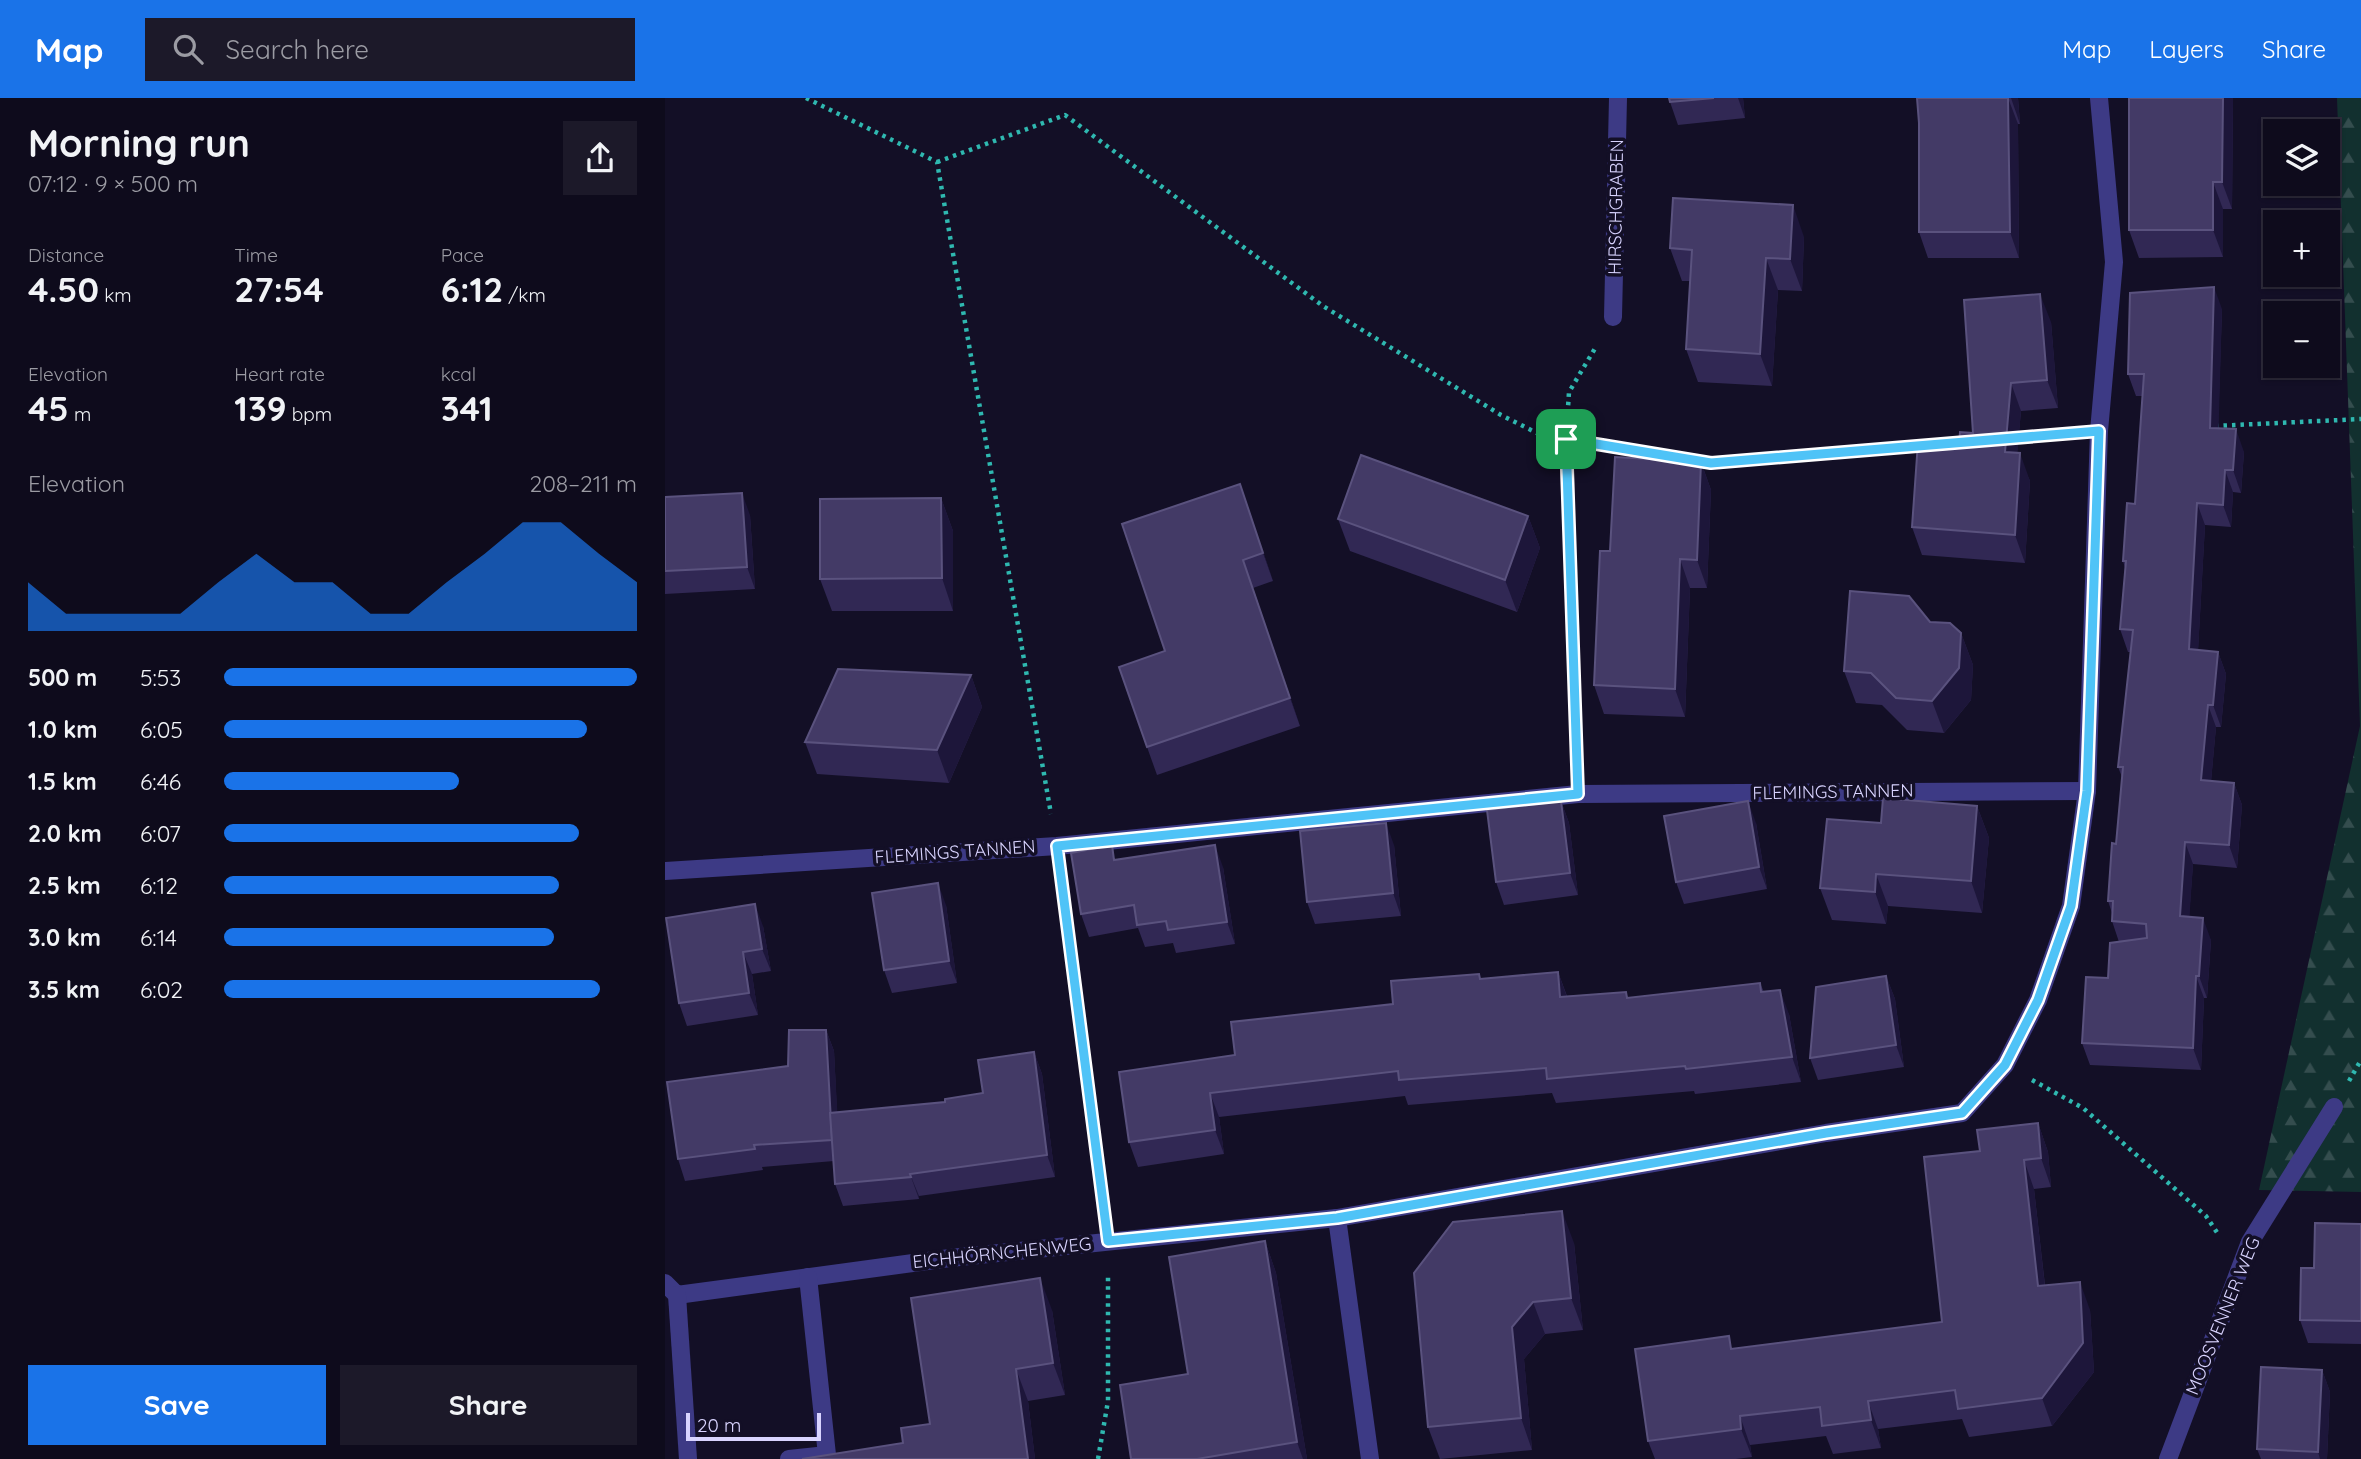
<!DOCTYPE html>
<html lang="en">
<head>
<meta charset="utf-8">
<style>
	body { margin:0; font-family:Quicksand,sans-serif; background:#1c1929; color:#f1f3f6; height:100vh; display:flex; flex-direction:column; font-size:26px; white-space:nowrap }
	* { box-sizing:border-box; margin:0 }
	p { font-size:23px; color:#9b9ba3 }
	.icon { flex:none; width:38px; height:38px; fill:none; stroke:currentColor; stroke-width:2; stroke-linecap:round; stroke-linejoin:round }
	.map { position:relative; flex:1; overflow:hidden }
	.drawer { display:flex; flex-direction:column; background:#0e0b1c; width:665px }
	.drawer>* { flex:none }
	.buttons { position:absolute; left:1598px; top:21px; display:grid; gap:14px }
	.buttons a { display:grid; place-items:center; width:77px; height:77px; border-radius:0px; background:#0e0b1c; box-shadow:0 2px 5px #0004,0 0 0 2px #2e2b3b; font-size:35px }
	.scale { position:absolute; left:21px; bottom:18px; width:135px; box-sizing:border-box; padding-left:7px; border:4px solid #d9d4ff; border-top:0; font-size:19px; line-height:24px; white-space:nowrap; color:#d9d4ff; -webkit-text-stroke:5px #130f26; paint-order:stroke }
	.pin { position:absolute; display:grid; place-items:center; width:60px; height:60px; color:#fff; margin:-30px; border-radius:14px; box-shadow:0 4px 10px #0006 }
	.round { display:grid; place-items:center; flex:none; width:74px; height:74px; border-radius:0px; background:#1c1929 }
	.overview { display:flex; align-items:center; justify-content:space-between; height:119px; padding:0 28px }
	h1 { font-size:38px; font-weight:800; line-height:52px }
	.stats { display:grid; grid-template-columns:repeat(3,1fr); gap:10px; height:119px; padding:7px 28px }
	.stats div { display:grid; align-content:center }
	.stats b { font-size:35px; font-weight:800 }
	.stats small { font-size:19px; font-weight:400 }
	.stats p { font-size:19px }
	.chart { height:196px; padding:14px 28px }
	.chart p { display:flex; justify-content:space-between }
	.chart svg { width:100%; height:126px; margin-top:7px; fill:#1a73e8; opacity:.7 }
	.action { display:flex; gap:14px; margin-top:auto; padding:14px 28px }
	.action a { flex:1; height:80px; border-radius:0px; background:#1a73e8; color:#fff; font-size:28px; font-weight:800; line-height:80px; text-align:center }
	.action a+a { background:#1c1929; color:#f1f3f6 }
	ul { padding:0 28px; list-style:none; font-size:23px }
	li { display:grid; grid-template-columns:112px 84px 1fr; align-items:center; height:52px }
	li i { height:18px; border-radius:9px; background:#1a73e8 }
	header { display:flex; align-items:center; gap:42px; box-sizing:border-box; height:98px; padding:0 35px; background:#1a73e8; color:#fff }
	header strong { font-size:33px }
	nav { display:flex; gap:38px; margin-inline-start:auto; font-size:24px }
	.search { width:490px; height:63px; background:#1c1929; display:flex; align-items:center; gap:18px; box-sizing:border-box; padding:0 24px; border-radius:0px; color:#9b9ba3; font-size:26px }
	main { display:flex; flex:1; min-height:0 }
	.map>svg:first-child { display:block }
	.forest { fill:url(#forest-firs) }
	.lines { fill:none; stroke-linecap:round; stroke-linejoin:round }
	.path { stroke:#2fb8b0; stroke-width:4.5; stroke-dasharray:3.5 5; stroke-linecap:butt }
	.minor { stroke:#3d3a85; stroke-width:18 }
	.wall { fill:#312854 }
	.shaded-wall { fill:#1d163a }
	.building { fill:#433a66; stroke:#5a527e; stroke-width:2 }
	.route-casing { stroke:#fff; stroke-width:14 }
	.route { stroke:#4fc3f7; stroke-width:9 }
	.labels { text-anchor:middle; stroke-width:7; stroke-linejoin:round; paint-order:stroke }
	.street-label { font-size:18px; fill:#d9d4ff; stroke:#130f26 }
</style>
</head>
<body>
<header>
<strong>Map</strong>
<div class="search"><svg class="icon" aria-label="search" viewBox="0 0 24 24"><circle cx="10" cy="10" r="6"/><path d="M15 15l6 6"/></svg>Search here</div>
<nav><a>Map</a><a>Layers</a><a>Share</a></nav>
</header>
<main>
<section class="drawer">
<div class="overview"><div><h1>Morning run</h1><p>07:12 · 9 × 500 m</p></div><a class="round"><svg class="icon" aria-label="share" viewBox="0 0 24 24"><path d="M12 15V3M7 8l5-5 5 5M5 13v7h14v-7"/></svg></a></div>
<div class="stats">
<div><p>Distance</p><b>4.50<small> km</small></b></div>
<div><p>Time</p><b>27:54</b></div>
<div><p>Pace</p><b>6:12<small> /km</small></b></div>
</div>
<div class="stats">
<div><p>Elevation</p><b>45<small> m</small></b></div>
<div><p>Heart rate</p><b>139<small> bpm</small></b></div>
<div><p>kcal</p><b>341</b></div>
</div>
<div class="chart"><p><span>Elevation</span>208–211 m</p>
<svg viewBox="0 0 160 44" preserveAspectRatio="none"><path d="M0 44V27L10 38L20 38L30 38L40 38L50 27L60 17L70 27L80 27L90 38L100 38L110 27L120 17L130 6L140 6L150 17L160 27V44z"/></svg>
</div>
<ul>
<li><b>500 m</b>5:53<i style="width:100%"></i></li>
<li><b>1.0 km</b>6:05<i style="width:88%"></i></li>
<li><b>1.5 km</b>6:46<i style="width:57%"></i></li>
<li><b>2.0 km</b>6:07<i style="width:86%"></i></li>
<li><b>2.5 km</b>6:12<i style="width:81%"></i></li>
<li><b>3.0 km</b>6:14<i style="width:80%"></i></li>
<li><b>3.5 km</b>6:02<i style="width:91%"></i></li>
</ul>
<div class="action"><a>Save</a><a>Share</a></div>
</section>
<div class="map">
<svg width="1696" height="1361" viewBox="0 0 1696 1361">
	<defs>
		<pattern id="forest-firs" width="22" height="20" patternUnits="userSpaceOnUse" patternTransform="scale(1.75)"><rect width="22" height="20" fill="#12302f"/><path d="M5 1l3.5 6h-7zM16 11l3.5 6h-7z" fill="#344d4e"/></pattern>
	</defs>
	<rect width="100%" height="100%" fill="#130f26"/>
	<path class="forest" d="M1672,0H1696V1094L1594,1092L1695,628Z"/>
	<g class="lines">
		<g class="path">
			<path d="M141,0L272,64L386,716"/>
			<path d="M272,64L400,17L658,208L836,317L882,340L1046,365L1258,347"/>
			<path d="M1550,328L1696,321"/>
			<path d="M1351,340L1401,336"/>
			<path d="M1278,346L1297,344"/>
			<path d="M912,664L901,341L904,294L932,247"/>
			<path d="M396,780L439,1111"/>
			<path d="M1367,982L1418,1010L1541,1118L1553,1136"/>
			<path d="M1684,983L1696,962"/>
			<path d="M433,1361L443,1303V1176"/>
		</g>
		<g class="minor">
			<path d="M948,219L953,0"/>
			<path d="M0,773L392,748L913,696L1422,693"/>
			<path d="M672,1120L705,1361"/>
			<path d="M0,1185L12,1197L285,1160L672,1120L1161,1035L1297,1015L1340,967L1373,902L1406,808L1422,693L1434,333L1449,164L1434,0"/>
			<path d="M12,1197L23,1361"/>
			<path d="M124,1361L162,1357L143,1179"/>
			<path d="M1503,1361L1585,1144L1669,1009"/>
		</g>
	</g>
	<g class="wall">
		<path d="M1004,0H1078L1080,20L1013,27L1005,4Z"/>
		<path d="M1252,0H1353L1355,26H1353L1354,160H1263L1254,134V25Z"/>
		<path d="M1464,0H1568L1567,111H1558V159L1474,160L1464,132Z"/>
		<path d="M1139,139L1137,193L1113,192L1107,288L1033,284L1021,251L1025,183H1017L1005,150Z"/>
		<path d="M1557,211L1553,330L1579,354L1576,395L1568,394L1566,429L1540,427L1533,552L1553,554L1561,576L1556,629H1551L1546,683L1569,685L1577,707L1572,770L1528,766L1524,819L1546,842L1542,900H1539L1536,972L1425,967L1417,945L1443,880L1454,844L1447,823V815L1443,803L1451,746L1457,679L1453,669L1466,554H1463L1455,531L1460,470L1458,463L1470,406L1477,298H1471L1463,276Z"/>
		<path d="M1386,224L1393,310L1356,313L1352,355L1365,383L1360,465L1257,457L1247,429L1294,346L1308,335Z"/>
		<path d="M1036,364L1046,392L1042,490H1025L1020,619L939,616L929,587L945,453Z"/>
		<path d="M575,386L608,483L588,490L635,628L492,677L482,649L500,553Z"/>
		<path d="M0,399L85,417L90,491L0,496Z"/>
		<path d="M276,400L288,433V513H167L155,481Z"/>
		<path d="M863,418L875,450L852,514L685,453L673,421Z"/>
		<path d="M1265,524L1296,535L1308,567L1306,602L1279,635L1242,632L1217,607L1191,605L1179,573Z"/>
		<path d="M306,577L317,609L284,685L152,676L140,644Z"/>
		<path d="M896,703L904,725L913,797L839,807L831,784Z"/>
		<path d="M1312,708L1324,740L1317,815L1223,808L1221,826L1167,822L1155,790L1216,725Z"/>
		<path d="M1091,725L1102,791L1019,806L1011,784Z"/>
		<path d="M729,747L736,818L650,826L642,804Z"/>
		<path d="M452,761L558,769L570,846L511,855L508,845L480,849L473,830L424,839L416,816Z"/>
		<path d="M281,807L292,885L227,895L219,872Z"/>
		<path d="M98,828L106,873L87,876L93,917L22,928L14,905Z"/>
		<path d="M893,874L902,898L961,894L963,900L1095,885L1099,894L1124,916L1136,984L1030,996L1029,993L891,1005L887,995L743,1007L740,998L554,1019L559,1056L473,1069L464,1044L570,957L728,906L816,881Z"/>
		<path d="M1221,878L1230,901L1239,969L1153,982L1145,960Z"/>
		<path d="M161,932L169,953L172,1014L280,1004L318,995L369,954L377,976L390,1079L254,1098V1101L178,1108L170,1086L169,1063L97,1069L98,1072L20,1083L13,1061L123,968Z"/>
		<path d="M1373,1025L1383,1054L1386,1089L1369,1091L1380,1187L1425,1212L1429,1274L1387,1328L1304,1339L1297,1321L1213,1331L1216,1350L1168,1356L1161,1338L1085,1347L1087,1359L1071,1361H990L983,1343L1069,1251L1277,1224L1315,1053Z"/>
		<path d="M1696,1126V1246L1643,1245L1635,1222L1649,1170Z"/>
		<path d="M600,1143L611,1175L642,1361H466L523,1276Z"/>
		<path d="M909,1145L918,1232L880,1236L859,1261L867,1352L775,1361L763,1329Z"/>
		<path d="M387,1212L400,1297L363,1303L370,1361H137L238,1345L265,1326Z"/>
		<path d="M1657,1272L1665,1294L1662,1361H1596L1592,1351Z"/>
	</g>
	<g class="shaded-wall">
		<path d="M1073,0H1078L1080,20Z"/>
		<path d="M1343,0L1353,26L1354,160L1345,134Z"/>
		<path d="M1346,0H1353L1355,26Z"/>
		<path d="M1558,0H1568L1567,111L1557,84Z"/>
		<path d="M1548,84L1558,111V159L1548,132Z"/>
		<path d="M1128,107L1139,139L1137,193L1125,161Z"/>
		<path d="M1101,160L1113,192L1107,288L1095,256Z"/>
		<path d="M1549,189L1557,211L1553,352L1545,330Z"/>
		<path d="M1375,196L1386,224L1393,310L1382,282Z"/>
		<path d="M1346,285L1356,313L1350,382L1340,354Z"/>
		<path d="M1571,331L1579,354L1576,395L1568,372Z"/>
		<path d="M1355,355L1365,383L1360,465L1350,437Z"/>
		<path d="M1036,364L1046,392L1042,490L1032,462Z"/>
		<path d="M1560,372L1568,394L1566,429L1558,407Z"/>
		<path d="M575,386L585,414L608,483L598,455Z"/>
		<path d="M77,395L85,417L90,491L82,469Z"/>
		<path d="M276,400L288,433V513L277,480Z"/>
		<path d="M1532,405L1540,427L1532,573L1524,551Z"/>
		<path d="M863,418L875,450L852,514L840,482Z"/>
		<path d="M1015,461L1025,490L1020,619L1010,591Z"/>
		<path d="M578,462L588,490L635,628L625,600Z"/>
		<path d="M1296,535L1308,567L1306,602L1279,635L1267,603Z"/>
		<path d="M1553,554L1561,576L1556,629L1548,607Z"/>
		<path d="M306,577L317,609L284,685L272,652Z"/>
		<path d="M1543,607L1551,629L1544,705L1536,682Z"/>
		<path d="M1569,685L1577,707L1572,770L1564,747Z"/>
		<path d="M896,703L904,725L913,797L905,775Z"/>
		<path d="M1083,703L1091,725L1102,791L1094,769Z"/>
		<path d="M1312,708L1324,740L1317,815L1306,783Z"/>
		<path d="M721,725L729,747L736,818L728,795Z"/>
		<path d="M1520,744L1528,766L1523,841L1515,818Z"/>
		<path d="M550,747L558,769L570,846L562,824Z"/>
		<path d="M1211,776L1223,808L1221,826L1210,794Z"/>
		<path d="M273,785L281,807L292,885L284,863Z"/>
		<path d="M90,806L98,828L106,873L97,851Z"/>
		<path d="M1538,820L1546,842L1542,900L1534,878Z"/>
		<path d="M78,854L87,876L93,917L84,895Z"/>
		<path d="M893,874L902,899H895Z"/>
		<path d="M1221,878L1230,901L1239,969L1231,947Z"/>
		<path d="M1531,878L1539,900L1536,972L1528,950Z"/>
		<path d="M1115,892L1124,916L1136,984L1127,959Z"/>
		<path d="M161,932L169,953L175,1063L167,1042Z"/>
		<path d="M369,954L377,976L390,1079L382,1057Z"/>
		<path d="M545,995L554,1019L559,1056L550,1032Z"/>
		<path d="M1373,1025L1383,1054L1386,1089L1376,1060Z"/>
		<path d="M1359,1062L1369,1091L1383,1216L1373,1188Z"/>
		<path d="M245,1076L254,1098V1101L246,1079Z"/>
		<path d="M897,1113L909,1145L918,1232L906,1200Z"/>
		<path d="M600,1143L611,1175L642,1361H638L632,1344Z"/>
		<path d="M375,1180L387,1212L400,1297L388,1265Z"/>
		<path d="M1415,1184L1425,1212L1429,1274L1387,1328L1377,1300Z"/>
		<path d="M868,1204L880,1236L859,1261L867,1352L856,1320L847,1229Z"/>
		<path d="M351,1271L363,1303L370,1361H363Z"/>
		<path d="M1657,1272L1665,1294L1662,1361H1655L1653,1354Z"/>
		<path d="M1203,1303L1213,1331L1216,1350L1206,1322Z"/>
		<path d="M1075,1318L1085,1347L1087,1359L1076,1331Z"/>
	</g>
	<g class="building">
		<path d="M1004,0H1049L1005,4Z"/>
		<path d="M1252,0H1343L1345,134H1254V25Z"/>
		<path d="M1464,0H1558L1557,84H1548V132H1464Z"/>
		<path d="M1008,100L1128,107L1125,161L1101,160L1095,256L1021,251L1027,152L1005,150Z"/>
		<path d="M1549,189L1545,330L1571,331L1568,372H1560L1558,407L1532,405L1524,551L1553,554L1548,607H1543L1536,682L1569,685L1564,747L1520,744L1515,818L1538,820L1534,878H1531L1528,950L1417,945L1421,879L1443,880L1445,845L1482,840L1481,826L1447,823L1448,803H1443L1447,745L1451,746L1458,669H1453L1468,532L1455,531L1461,463H1458L1462,405L1470,406L1479,276H1463L1465,195Z"/>
		<path d="M1375,196L1382,282L1346,285L1340,354L1355,355L1350,437L1247,429L1253,344L1294,346L1295,334L1308,335L1299,202Z"/>
		<path d="M696,357L863,418L840,482L673,421Z"/>
		<path d="M950,359L1036,364L1032,462L1015,461L1010,591L929,587L935,453H945Z"/>
		<path d="M575,386L598,455L578,462L625,600L482,649L454,569L500,553L457,426Z"/>
		<path d="M77,395L82,469L0,473V399Z"/>
		<path d="M276,400L277,480L155,481V401Z"/>
		<path d="M1185,493L1244,498L1265,524L1285,525L1296,535L1294,570L1267,603L1231,600L1206,575L1179,573Z"/>
		<path d="M173,571L306,577L272,652L140,644Z"/>
		<path d="M1218,700L1312,708L1306,783L1211,776L1210,794L1155,790L1162,721L1216,725Z"/>
		<path d="M896,703L905,775L831,784L822,712Z"/>
		<path d="M1083,703L1094,769L1011,784L999,718Z"/>
		<path d="M721,725L728,795L642,804L635,733Z"/>
		<path d="M447,747L449,762L550,747L562,824L503,832L501,823L472,827L469,807L416,816L406,755Z"/>
		<path d="M273,785L284,863L219,872L207,795Z"/>
		<path d="M90,806L97,851L78,854L84,895L14,905L1,820Z"/>
		<path d="M893,874L895,899L961,894L962,900L1095,885L1096,894L1115,892L1127,959L1021,971L1020,968L882,981L881,970L734,982L733,973L545,995L550,1032L464,1044L454,974L570,957L566,924L728,906L726,883L814,876L815,881Z"/>
		<path d="M1221,878L1231,947L1145,960L1151,889Z"/>
		<path d="M124,932H161L167,1042L89,1047L90,1051L13,1061L2,984L123,968Z"/>
		<path d="M369,954L382,1057L245,1076L246,1079L170,1086L165,1015L280,1004V1001L318,995L313,962Z"/>
		<path d="M1373,1025L1376,1060L1359,1062L1373,1188L1415,1184L1418,1245L1377,1300L1293,1311L1290,1292L1203,1303L1206,1322L1157,1328L1155,1309L1075,1318L1076,1331L983,1343L970,1251L1064,1238L1066,1251L1277,1224L1259,1059L1315,1053L1312,1032Z"/>
		<path d="M897,1113L906,1200L868,1204L847,1229L856,1320L763,1329L749,1175L788,1124Z"/>
		<path d="M1650,1125L1696,1126V1223L1635,1222L1636,1170H1649Z"/>
		<path d="M600,1143L632,1344L532,1361H466L455,1287L523,1276L504,1159Z"/>
		<path d="M375,1180L388,1265L351,1271L363,1361H137L238,1345L236,1330L265,1326L246,1200Z"/>
		<path d="M1596,1269L1657,1272L1653,1354L1592,1351Z"/>
	</g>
	<g class="lines">
		<g class="route-casing">
			<path id="route" d="M1434,333L1422,693L1406,808L1373,902L1340,967L1297,1015L1161,1035L672,1120L443,1143L392,748L913,696L901,341L1046,365Z"/>
		</g>
		<use href="#route" class="route"/>
	</g>
	<g class="labels">
		<g class="street-label">
			<text transform="translate(951 109) rotate(-89)" y="6">HIRSCHGRABEN</text>
			<text transform="translate(1168 694) rotate(-1)" y="6">FLEMINGS TANNEN</text>
			<text transform="translate(290 754) rotate(-4)" y="6">FLEMINGS TANNEN</text>
			<text transform="translate(337 1155) rotate(-6)" y="6">EICHHÖRNCHENWEG</text>
			<text transform="translate(1558 1218) rotate(-68)" y="6">MOOSVENNER WEG</text>
		</g>
	</g>
</svg>
<div class="buttons">
<a><svg class="icon" aria-label="layers" viewBox="0 0 24 24"><path d="M12 4l9 5-9 5-9-5zM3 14l9 5 9-5"/></svg></a>
<a>+</a>
<a>−</a>
</div>
<div class="scale">20 m</div>
<div class="pin" style="left:901px;top:341px;background:#1e9e55"><svg class="icon" aria-label="arrive" viewBox="0 0 24 24"><path d="M6 21V4h12l-3 4 3 4H6"/></svg></div>
</div>
</main>
</body>
</html>
